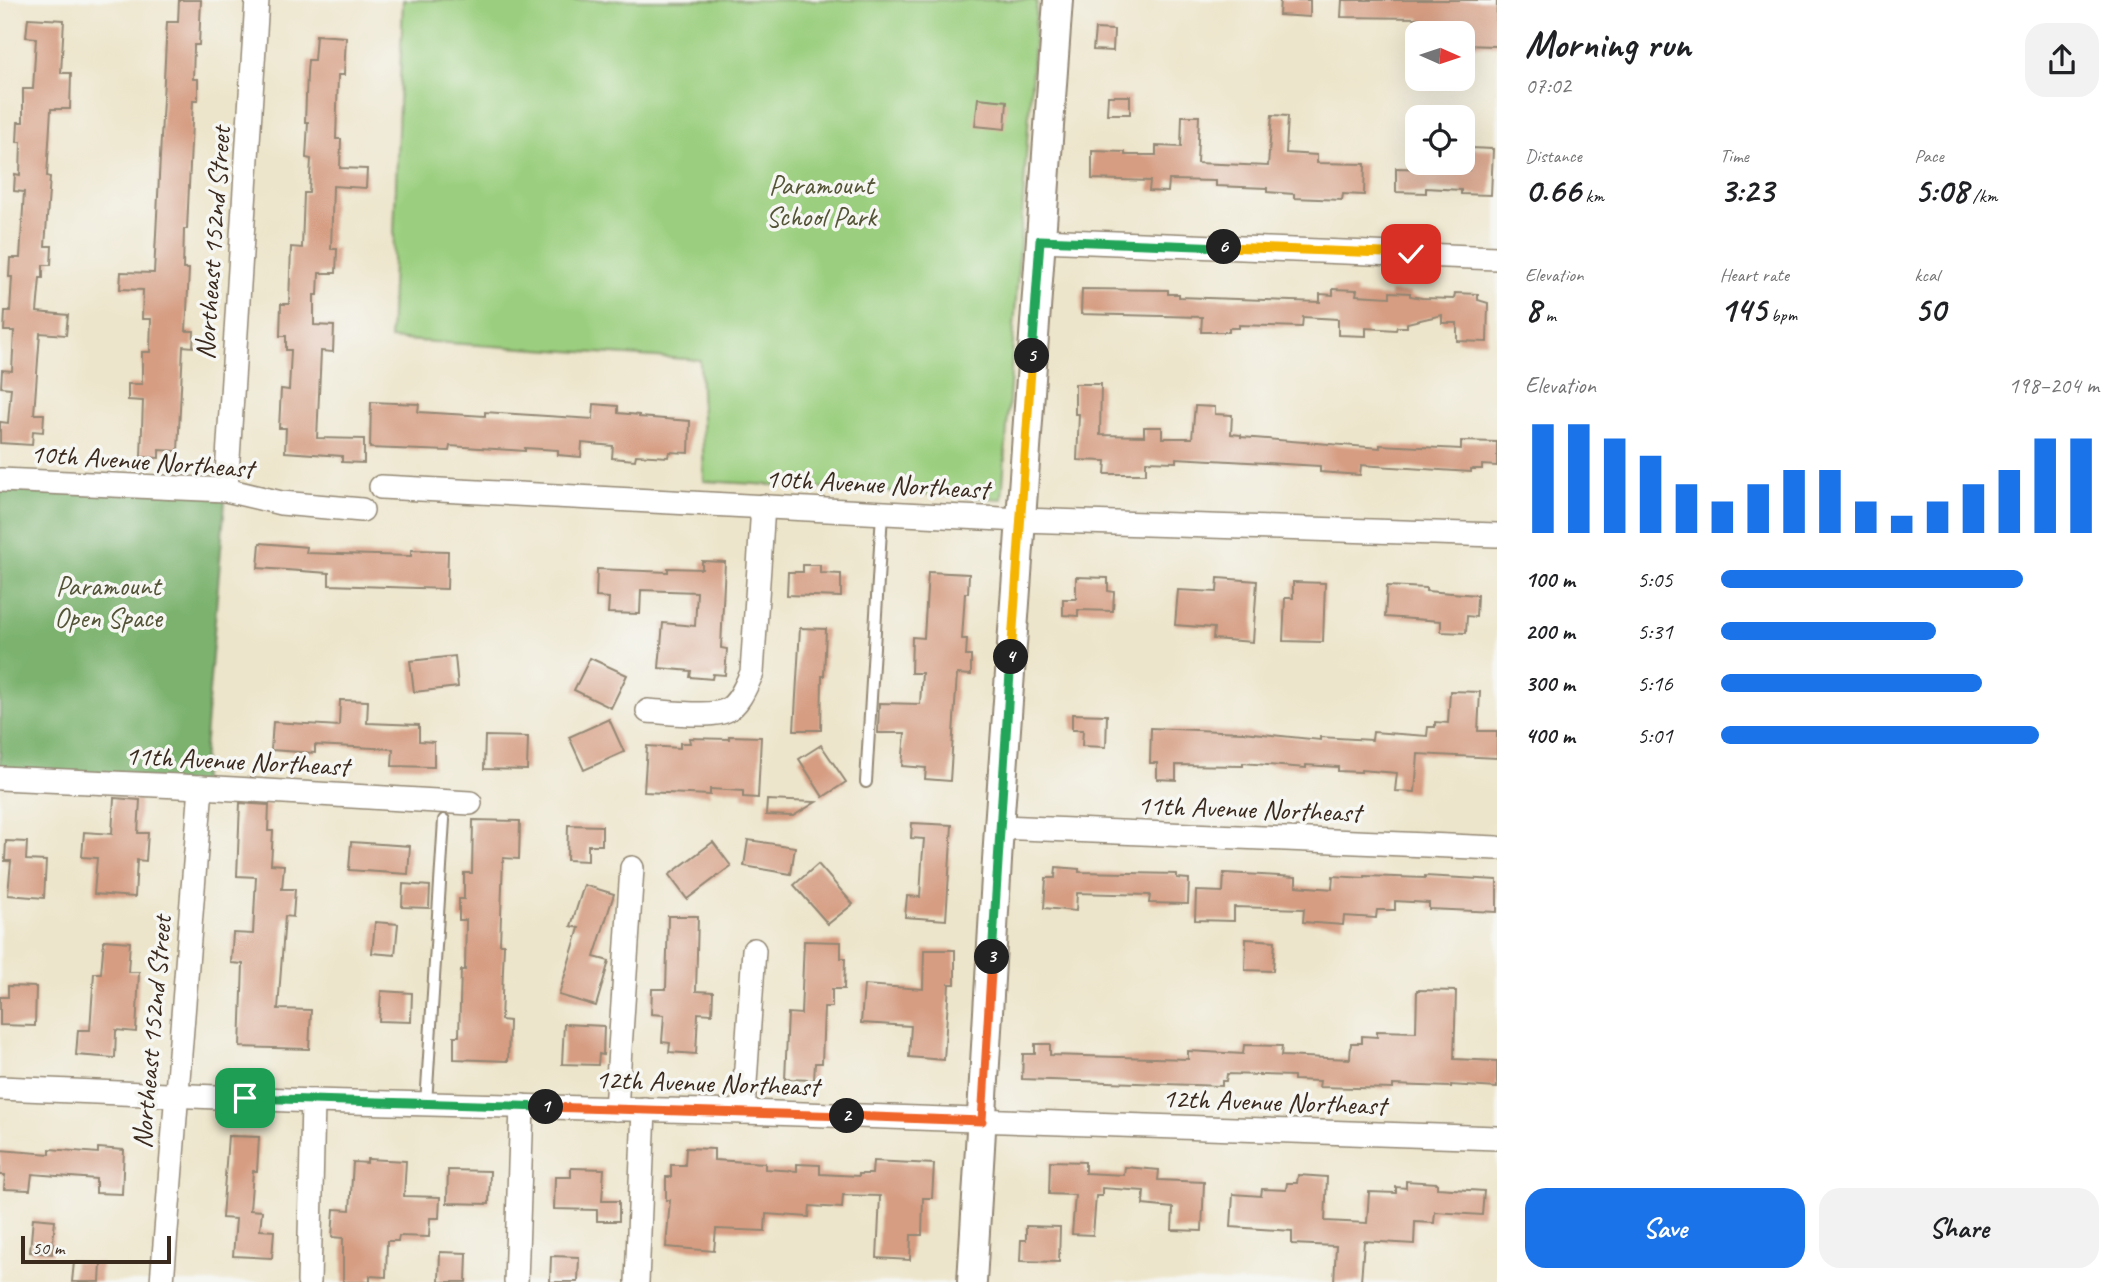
<!DOCTYPE html>
<html lang="en">
<head>
<meta charset="utf-8">
<style>
	body { margin:0; font-family:Caveat,sans-serif; background:#f2f2f2; color:#202124; height:100vh; display:flex; flex-direction:column; font-size:26px; white-space:nowrap }
	* { box-sizing:border-box; margin:0 }
	p { font-size:23px; color:#757577 }
	.icon { flex:none; width:38px; height:38px; fill:none; stroke:currentColor; stroke-width:2; stroke-linecap:round; stroke-linejoin:round }
	.map { position:relative; flex:1; overflow:hidden }
	.panel { display:flex; flex-direction:column; background:#fff; width:630px }
	.panel>* { flex:none }
	.needle { width:46px; rotate:93deg }
	.tools { position:absolute; left:1405px; top:21px; display:grid; gap:14px }
	.tools a { display:grid; place-items:center; width:70px; height:70px; border-radius:14px; background:#fff; box-shadow:0 7px 28px #0002; font-size:35px }
	.scale { position:absolute; left:21px; bottom:18px; width:150px; box-sizing:border-box; padding-left:7px; border:4px solid #3b2a1e; border-top:0; font-size:19px; line-height:24px; white-space:nowrap; color:#3b2a1e; -webkit-text-stroke:5px #f6f6f2; paint-order:stroke }
	.pin { position:absolute; display:grid; place-items:center; width:60px; height:60px; color:#fff; margin:-30px; border-radius:14px; box-shadow:0 4px 10px #0006 }
	.km { position:absolute; width:35px; height:35px; margin:-18px; border-radius:50%; background:#222; color:#fff; font-size:19px; line-height:35px; text-align:center }
	.round { display:grid; place-items:center; flex:none; width:74px; height:74px; border-radius:21px; background:#f2f2f2 }
	.headline { display:flex; align-items:center; justify-content:space-between; height:119px; padding:0 28px }
	h1 { font-size:38px; font-weight:700; line-height:52px }
	.metrics { display:grid; grid-template-columns:repeat(3,1fr); gap:10px; height:119px; padding:7px 28px }
	.metrics div { display:grid; align-content:center }
	.metrics b { font-size:35px; font-weight:700 }
	.metrics small { font-size:19px; font-weight:400 }
	.metrics p { font-size:19px }
	.chart { height:196px; padding:14px 28px }
	.chart p { display:flex; justify-content:space-between }
	.chart svg { width:100%; height:126px; margin-top:7px; stroke:#1a73e8; stroke-width:6 }
	.primary-button { display:flex; gap:14px; margin-top:auto; padding:14px 28px }
	.primary-button a { flex:1; height:80px; border-radius:21px; background:#1a73e8; color:#fff; font-size:28px; font-weight:700; line-height:80px; text-align:center }
	.primary-button a+a { background:#f2f2f2; color:#202124 }
	ul { padding:0 28px; list-style:none; font-size:23px }
	li { display:grid; grid-template-columns:112px 84px 1fr; align-items:center; height:52px }
	li i { height:18px; border-radius:9px; background:#1a73e8 }
	main { display:flex; flex:1; min-height:0 }
	.map>svg:first-child { display:block }
	.green { fill:#9bcf7f; stroke:#6b7c4e; stroke-width:2 }
	.forest { fill:#7cb26e; stroke:#5c6e46; stroke-width:2 }
	.building { fill:#d69d82 }
	.lines { fill:none; stroke-linecap:round; stroke-linejoin:round }
	.service-casing { stroke:#948874; stroke-width:14 }
	.minor-casing { stroke:#948874; stroke-width:26 }
	.tertiary-casing { stroke:#948874; stroke-width:32 }
	.service { stroke:#fff; stroke-width:10 }
	.minor { stroke:#fff; stroke-width:23 }
	.tertiary { stroke:#fff; stroke-width:28 }
	.split-1-casing { stroke:#fff; stroke-width:14 }
	.split-2-casing { stroke:#fff; stroke-width:14 }
	.split-3-casing { stroke:#fff; stroke-width:14 }
	.split-4-casing { stroke:#fff; stroke-width:14 }
	.split-5-casing { stroke:#fff; stroke-width:14 }
	.split-6-casing { stroke:#fff; stroke-width:14 }
	.split-7-casing { stroke:#fff; stroke-width:14 }
	.split-1 { stroke:#22a559; stroke-width:9 }
	.split-2 { stroke:#f0652b; stroke-width:9 }
	.split-3 { stroke:#f0652b; stroke-width:9 }
	.split-4 { stroke:#22a559; stroke-width:9 }
	.split-5 { stroke:#f5b400; stroke-width:9 }
	.split-6 { stroke:#22a559; stroke-width:9 }
	.split-7 { stroke:#f5b400; stroke-width:9 }
	.labels { text-anchor:middle; stroke-width:7; stroke-linejoin:round; paint-order:stroke }
	.park-label { font-size:28px; fill:#535336; stroke:#f6f6f2 }
	.street-label { font-size:28px; fill:#3b2a1e; stroke:#f6f6f2 }
</style>
</head>
<body>
<main>
<div class="map">
<svg width="1497" height="1282" viewBox="0 0 1497 1282">
	<rect width="100%" height="100%" fill="#f6f6f2"/>
	<filter id="ink" filterUnits="userSpaceOnUse"><feTurbulence type="fractalNoise" baseFrequency=".0143" numOctaves="2"/><feDisplacementMap in="SourceGraphic" scale="14" xChannelSelector="R" yChannelSelector="G"/><feConvolveMatrix kernelMatrix="1 2 1 2 8 2 1 2 1" color-interpolation-filters="sRGB"/></filter>
	<filter id="wash" filterUnits="userSpaceOnUse"><feTurbulence type="fractalNoise" baseFrequency=".00686" numOctaves="4" result="noise"/><feDisplacementMap in="SourceGraphic" scale="28" xChannelSelector="R" yChannelSelector="G"/><feGaussianBlur stdDeviation="1.57" result="paint"/><feColorMatrix in="noise" values="0 0 0 0 0 0 0 0 0 0 0 0 0 0 0 0 0 1.4 0 .05"/><feComposite in="paint" operator="in"/></filter>
	<g filter="url(#wash)">
		<rect width="100%" height="100%" fill="#ede5cb"/>
		<path class="green" d="M403,0H1037L1002,499L704,481L700,360L390,339Z"/>
		<path class="forest" d="M0,480L226,490L201,787L0,778Z"/>
		<g id="blocks">
			<g class="building">
				<path d="M179,0H201L199,45H194L193,79H198V100H193L187,229H184L183,269H189L186,331H194L193,347L183,346L178,451L159,450V458L141,457L143,401L128,400V384H142V352H150L151,319H142L143,290L120,289L121,272L154,273L167,22H178Z"/>
				<path d="M1280,0H1310V17L1279,15Z"/>
				<path d="M1342,0H1497L1496,46L1463,45V32L1420,30V18L1341,17Z"/>
				<path d="M28,18L64,20L61,73H71L70,109H51L47,176L50,177L45,246H52L51,265H43V278H40L37,312L68,315L66,335L40,333L34,414H44L43,432L33,431L32,445L0,443V422L8,423L11,388L1,387L2,370L12,371L14,331H4L5,311H10L12,277H9L10,258H20L24,192L14,191L15,174L20,175L21,142H17L18,122H23V89H33L36,38L26,37Z"/>
				<path d="M1095,29L1114,30L1113,51L1093,50Z"/>
				<path d="M316,35L346,37L344,75H338L336,139H341L340,168L367,169L366,188L333,186L331,249H337L336,273H319L318,295H314V325L334,326L333,352L321,351L317,438L364,439V463L342,462V456L285,452L286,428H279L281,389L289,390L291,350H286V336H280L281,304H289L291,247L302,248L304,193H309L311,159L306,158L308,122H305L307,72L308,60H314Z"/>
				<path d="M1108,96H1130V114H1107Z"/>
				<path d="M978,98L1007,101L1005,129L975,126Z"/>
				<path d="M1272,115L1288,116L1286,153L1317,155V163L1365,164L1364,195L1343,194L1342,200L1294,198V194L1267,192V188L1216,186V181L1169,180L1168,192L1149,191L1150,181L1092,179V151L1125,152V155H1156V146L1181,147L1182,116H1199L1197,163L1268,166Z"/>
				<path d="M1470,148L1493,149L1491,195L1461,194V190L1426,188V193L1396,192V168L1469,170Z"/>
				<path d="M1082,289L1168,290V294H1179V297L1320,302V294L1333,295V289L1357,290L1356,295L1390,297V292L1410,293V296L1422,298L1454,299L1455,293L1478,294V300L1488,303L1487,342L1457,341V323H1442V315L1407,323V327H1397L1396,330L1366,328V336L1338,335V319L1303,317L1302,327L1239,325V328H1229V332H1201L1202,317L1081,314Z"/>
				<path d="M1075,384H1101L1100,435L1144,436V427H1162V438H1192L1195,406L1215,407V414L1232,415L1231,434L1241,435V437L1380,448V445L1461,449V441L1497,442V466L1482,465V469H1471V472L1361,465L1360,475L1320,472V466L1176,458V462L1146,461V474H1105L1106,461L1077,460L1079,414H1075Z"/>
				<path d="M371,402L419,404L418,412L485,416V412L593,419L594,404L618,406V413L639,415V417L690,421L689,453L669,452L668,457L636,455L635,460L612,458L613,446L582,443L581,457L558,455V450L525,448V451L450,446L449,451L370,448Z"/>
				<path d="M260,543L307,547L306,553L411,556V550L448,551L447,589L329,585V573L258,568Z"/>
				<path d="M702,561L725,562L721,648L727,649L725,675L713,674L712,679L690,677L691,671L659,668L663,623L695,626L697,592L641,590L640,614L608,613L609,598L596,597L597,569L668,572V568L702,569Z"/>
				<path d="M803,565H820V573L841,574V597L787,595L788,572H803Z"/>
				<path d="M928,572L969,574L968,593H965L962,639H967L966,656H971V675L957,674L950,781L925,779L926,768L902,766L905,733H878L879,703L920,704L922,673H911L912,637L924,638Z"/>
				<path d="M1076,577L1108,578V591L1114,592L1113,611L1078,610V616L1063,615V599H1076Z"/>
				<path d="M1218,578L1257,581L1253,642L1213,639L1214,628L1175,625L1178,590L1217,592Z"/>
				<path d="M1293,582L1325,583L1323,642L1283,641L1285,598H1293Z"/>
				<path d="M1387,586L1426,588V591L1477,595L1476,617L1467,616L1466,633L1441,632V621L1385,617Z"/>
				<path d="M800,628L826,629L824,676H822L821,730H794Z"/>
				<path d="M455,656L458,687L414,692L410,661Z"/>
				<path d="M590,658L627,675L611,708L574,690Z"/>
				<path d="M1450,691L1480,692L1478,731H1497V758L1418,754L1415,792L1395,791L1397,773L1361,770V772L1338,771V767L1306,765V768L1243,763V766L1176,765V780L1157,779V763H1150L1151,728L1243,732L1320,740V737L1372,740L1373,732L1427,736L1428,727H1435V722L1448,723Z"/>
				<path d="M340,700L368,701L367,723L419,725V741L434,742V767L392,766L393,749L315,745V753L271,750L273,722L339,726Z"/>
				<path d="M1072,714L1107,715L1106,747L1082,746L1083,730H1072Z"/>
				<path d="M609,719L624,752L584,770L569,737Z"/>
				<path d="M485,736L528,737L527,770L484,769Z"/>
				<path d="M729,736L761,737L758,798L743,797V791L710,789V795L644,792L647,746L680,748V743H690L689,738L729,739Z"/>
				<path d="M821,745L846,782L823,797L799,759Z"/>
				<path d="M114,798L140,800L138,833H148L146,861L137,860L135,897L94,894L97,858L82,857L84,832L112,834Z"/>
				<path d="M767,800L816,802L793,816L766,815Z"/>
				<path d="M240,803L269,805L268,831H273L271,864L284,865L282,889H295L293,917L285,916L278,1009L311,1010L309,1049L240,1047L243,964L231,963L233,933L253,934L256,877L237,876Z"/>
				<path d="M473,820L520,821L519,859L503,858L500,944H504L501,1020L509,1021L508,1061L454,1059V1036H459L461,970H465L466,920H459V899H464V873H472Z"/>
				<path d="M912,823L952,825L946,920L905,917L907,896L920,897L922,862L924,839L911,838Z"/>
				<path d="M568,825L602,826V845H588V861L567,860Z"/>
				<path d="M748,840L795,847L791,874L744,866Z"/>
				<path d="M6,841L27,842L26,860L46,861L44,898L8,895L11,861H5Z"/>
				<path d="M351,842L410,846L408,874L349,870Z"/>
				<path d="M713,842L731,866L687,899L669,875Z"/>
				<path d="M818,864L853,904L828,924L794,885Z"/>
				<path d="M1056,867L1079,869V872L1177,874V878L1189,879L1188,904L1149,903L1150,895L1077,893L1076,911L1044,908L1046,878H1055Z"/>
				<path d="M1224,873L1296,877V886L1332,889L1333,876L1365,878V876L1425,878V876L1497,880V912L1429,909V903L1395,901V910H1377L1376,918L1344,916L1343,925L1303,922L1304,909L1234,907V921L1195,920L1196,891L1223,892Z"/>
				<path d="M403,884L430,886L429,908L402,907Z"/>
				<path d="M584,885L614,894L594,957L609,961L596,1006L559,995L579,928L571,926Z"/>
				<path d="M668,916H698L696,991L713,992L712,1014L698,1013L696,1054L669,1052L670,1043L662,1042L664,1015L651,1014L652,989H666Z"/>
				<path d="M375,922L398,924L395,955L372,953Z"/>
				<path d="M1246,939L1275,941L1273,971L1245,970Z"/>
				<path d="M104,940L130,942L128,972H139L136,1032L116,1030L115,1058L76,1055L78,1030H90L94,973H101Z"/>
				<path d="M804,941L841,942V958H845L844,989H832V1007H824L822,1063H815L814,1080L785,1079L788,1013L801,1014Z"/>
				<path d="M924,950H955V984H949L944,1060L909,1057L911,1026L861,1023L864,985L923,989Z"/>
				<path d="M8,986L36,987L35,1026L0,1025V997H8Z"/>
				<path d="M1417,990L1456,991L1454,1059L1497,1061V1088L1451,1085V1087L1393,1085V1089L1319,1087L1320,1081L1294,1080V1076L1227,1074L1226,1081H1222V1086L1022,1079L1023,1054H1035V1044H1050V1055L1188,1059V1051L1243,1054L1244,1045L1282,1046L1281,1056L1350,1059L1351,1043H1362V1036L1377,1037V1031L1416,1032Z"/>
				<path d="M381,991L412,993L411,1022L379,1021Z"/>
				<path d="M564,1024L604,1026L603,1055L599,1054L598,1065L562,1064Z"/>
				<path d="M228,1136L259,1137L257,1171H253L250,1210L262,1211L260,1230L274,1231L272,1258L233,1256L236,1219L222,1218Z"/>
				<path d="M98,1148L124,1150L122,1194L96,1193V1179L32,1174L30,1190L4,1189L5,1175H0V1150L50,1154V1149L98,1153Z"/>
				<path d="M686,1148L714,1149V1160L765,1163V1169L797,1171V1164L820,1165V1174L859,1176V1174H872L873,1161L934,1164L932,1198H923L922,1235H911L910,1260L877,1258L880,1196L843,1195L842,1208L810,1206L809,1217L766,1214L765,1231L716,1229L714,1251L666,1247L670,1200H666V1177H671V1165H685Z"/>
				<path d="M367,1159L406,1161L404,1196L440,1197L439,1218H430L429,1237L399,1236L398,1241H387L386,1277L370,1276V1282H343V1238L332,1237L334,1209L350,1210L353,1162L367,1163Z"/>
				<path d="M1050,1161L1085,1162V1173L1124,1175L1125,1167L1159,1170L1158,1180L1204,1182L1202,1231L1172,1230L1173,1208L1143,1205L1144,1191L1102,1188V1196H1096L1093,1235L1072,1234L1075,1195L1049,1194Z"/>
				<path d="M571,1168L604,1169L602,1201H619V1221H597V1210L554,1209L555,1177H571Z"/>
				<path d="M448,1170L490,1171L489,1204L447,1203Z"/>
				<path d="M1298,1175L1327,1177L1325,1221L1367,1223L1369,1192L1396,1193V1187L1406,1188V1181L1437,1183V1188L1484,1191L1482,1215L1435,1212L1434,1223L1415,1222L1414,1244L1364,1241L1361,1282H1334L1336,1246L1292,1244V1231L1231,1227L1233,1194L1261,1196L1262,1189L1286,1190L1287,1183H1297Z"/>
				<path d="M33,1218L55,1220L52,1254L30,1252Z"/>
				<path d="M1026,1226L1060,1227L1059,1262L1020,1261L1021,1240H1026Z"/>
				<path d="M440,1252L467,1253L466,1282H439Z"/>
				<path d="M551,1256L579,1257L578,1282H550Z"/>
				<path d="M74,1262L101,1263L100,1282H72Z"/>
			</g>
		</g>
	</g>
	<g filter="url(#ink)">
		<use href="#blocks" fill-opacity="0" stroke="#948874" stroke-width="2"/>
		<g class="lines">
			<g class="service-casing">
				<g id="service">
					<path d="M866,782L882,513"/>
					<path d="M426,1104L444,820"/>
				</g>
			</g>
			<g class="minor-casing">
				<g id="minor">
					<path d="M1040,240L1497,258"/>
					<path d="M0,480L226,490L281,503L362,510"/>
					<path d="M381,487L1021,520L1497,535"/>
					<path d="M226,490L257,0"/>
					<path d="M648,711C666,712 713,718 727,710C740,703 746,685 752,673L763,506"/>
					<path d="M0,778L201,787L470,803"/>
					<path d="M999,827L1497,848"/>
					<path d="M0,1088L313,1101L743,1112L1497,1138"/>
					<path d="M616,1109L632,868"/>
					<path d="M743,1112L754,950"/>
					<path d="M162,1282L201,787"/>
					<path d="M309,1282L313,1101"/>
					<path d="M516,1282L522,1106"/>
					<path d="M637,1282L644,1109"/>
				</g>
			</g>
			<g class="tertiary-casing">
				<path id="tertiary" d="M972,1282L999,827L1058,0"/>
			</g>
			<use href="#service" class="service"/>
			<use href="#minor" class="minor"/>
			<use href="#tertiary" class="tertiary"/>
		</g>
	</g>
	<g class="lines" filter="url(#ink)">
		<g class="split-1-casing">
			<path id="split-1" d="M245,1098L546,1107"/>
		</g>
		<g class="split-2-casing">
			<path id="split-2" d="M546,1107L847,1116"/>
		</g>
		<g class="split-3-casing">
			<path id="split-3" d="M847,1116L982,1121L992,957"/>
		</g>
		<g class="split-4-casing">
			<path id="split-4" d="M992,957L1011,657"/>
		</g>
		<g class="split-5-casing">
			<path id="split-5" d="M1011,657L1032,356"/>
		</g>
		<g class="split-6-casing">
			<path id="split-6" d="M1032,356L1040,240L1224,247"/>
		</g>
		<g class="split-7-casing">
			<path id="split-7" d="M1224,247L1411,254"/>
		</g>
		<use href="#split-1" class="split-1"/>
		<use href="#split-2" class="split-2"/>
		<use href="#split-3" class="split-3"/>
		<use href="#split-4" class="split-4"/>
		<use href="#split-5" class="split-5"/>
		<use href="#split-6" class="split-6"/>
		<use href="#split-7" class="split-7"/>
	</g>
	<g class="labels">
		<g class="park-label">
			<text x="821" y="194">Paramount<tspan x="821" dy="32">School Park</tspan></text>
			<text x="108" y="595">Paramount<tspan x="108" dy="32">Open Space</tspan></text>
		</g>
		<g class="street-label">
			<text transform="translate(212 243) rotate(-86)" y="10">Northeast 152nd Street</text>
			<text transform="translate(142 460) rotate(4)" y="10">10th Avenue Northeast</text>
			<text transform="translate(877 483) rotate(3)" y="10">10th Avenue Northeast</text>
			<text transform="translate(237 760) rotate(3)" y="10">11th Avenue Northeast</text>
			<text transform="translate(1249 808) rotate(2)" y="10">11th Avenue Northeast</text>
			<text transform="translate(151 1032) rotate(-85)" y="10">Northeast 152nd Street</text>
			<text transform="translate(707 1082) rotate(2)" y="10">12th Avenue Northeast</text>
			<text transform="translate(1274 1101) rotate(2)" y="10">12th Avenue Northeast</text>
		</g>
	</g>
</svg>
<div class="tools">
<a><svg class="needle" viewBox="-14 -14 28 28"><path d="M0-13l5 13h-10z" fill="#e53935"/><path d="M0 13l5-13h-10z" fill="#757577"/></svg></a>
<a><svg class="icon" aria-label="locate" viewBox="0 0 24 24"><circle cx="12" cy="12" r="6"/><path d="M12 2v4M12 18v4M2 12h4M18 12h4"/></svg></a>
</div>
<div class="scale">50 m</div>
<div class="pin" style="left:245px;top:1098px;background:#1e9e55"><svg class="icon" aria-label="arrive" viewBox="0 0 24 24"><path d="M6 21V4h12l-3 4 3 4H6"/></svg></div>
<div class="pin" style="left:1411px;top:254px;background:#d93025"><svg class="icon" aria-label="check" viewBox="0 0 24 24"><path d="M5 12l5 5 9-10"/></svg></div>
<b class="km" style="left:546px;top:1107px">1</b>
<b class="km" style="left:847px;top:1116px">2</b>
<b class="km" style="left:992px;top:957px">3</b>
<b class="km" style="left:1011px;top:657px">4</b>
<b class="km" style="left:1032px;top:356px">5</b>
<b class="km" style="left:1224px;top:247px">6</b>
</div>
<section class="panel">
<div class="headline"><div><h1>Morning run</h1><p>07:02</p></div><a class="round"><svg class="icon" aria-label="share" viewBox="0 0 24 24"><path d="M12 15V3M7 8l5-5 5 5M5 13v7h14v-7"/></svg></a></div>
<div class="metrics">
<div><p>Distance</p><b>0.66<small> km</small></b></div>
<div><p>Time</p><b>3:23</b></div>
<div><p>Pace</p><b>5:08<small> /km</small></b></div>
</div>
<div class="metrics">
<div><p>Elevation</p><b>8<small> m</small></b></div>
<div><p>Heart rate</p><b>145<small> bpm</small></b></div>
<div><p>kcal</p><b>50</b></div>
</div>
<div class="chart"><p><span>Elevation</span>198–204 m</p>
<svg viewBox="0 0 160 44" preserveAspectRatio="none"><path d="M5 44V6M15 44V6M25 44V11M35 44V17M45 44V27M55 44V33M65 44V27M75 44V22M85 44V22M95 44V33M105 44V38M115 44V33M125 44V27M135 44V22M145 44V11M155 44V11"/></svg>
</div>
<ul>
<li><b>100 m</b>5:05<i style="width:80%"></i></li>
<li><b>200 m</b>5:31<i style="width:57%"></i></li>
<li><b>300 m</b>5:16<i style="width:69%"></i></li>
<li><b>400 m</b>5:01<i style="width:84%"></i></li>
</ul>
<div class="primary-button"><a>Save</a><a>Share</a></div>
</section>
</main>
</body>
</html>
